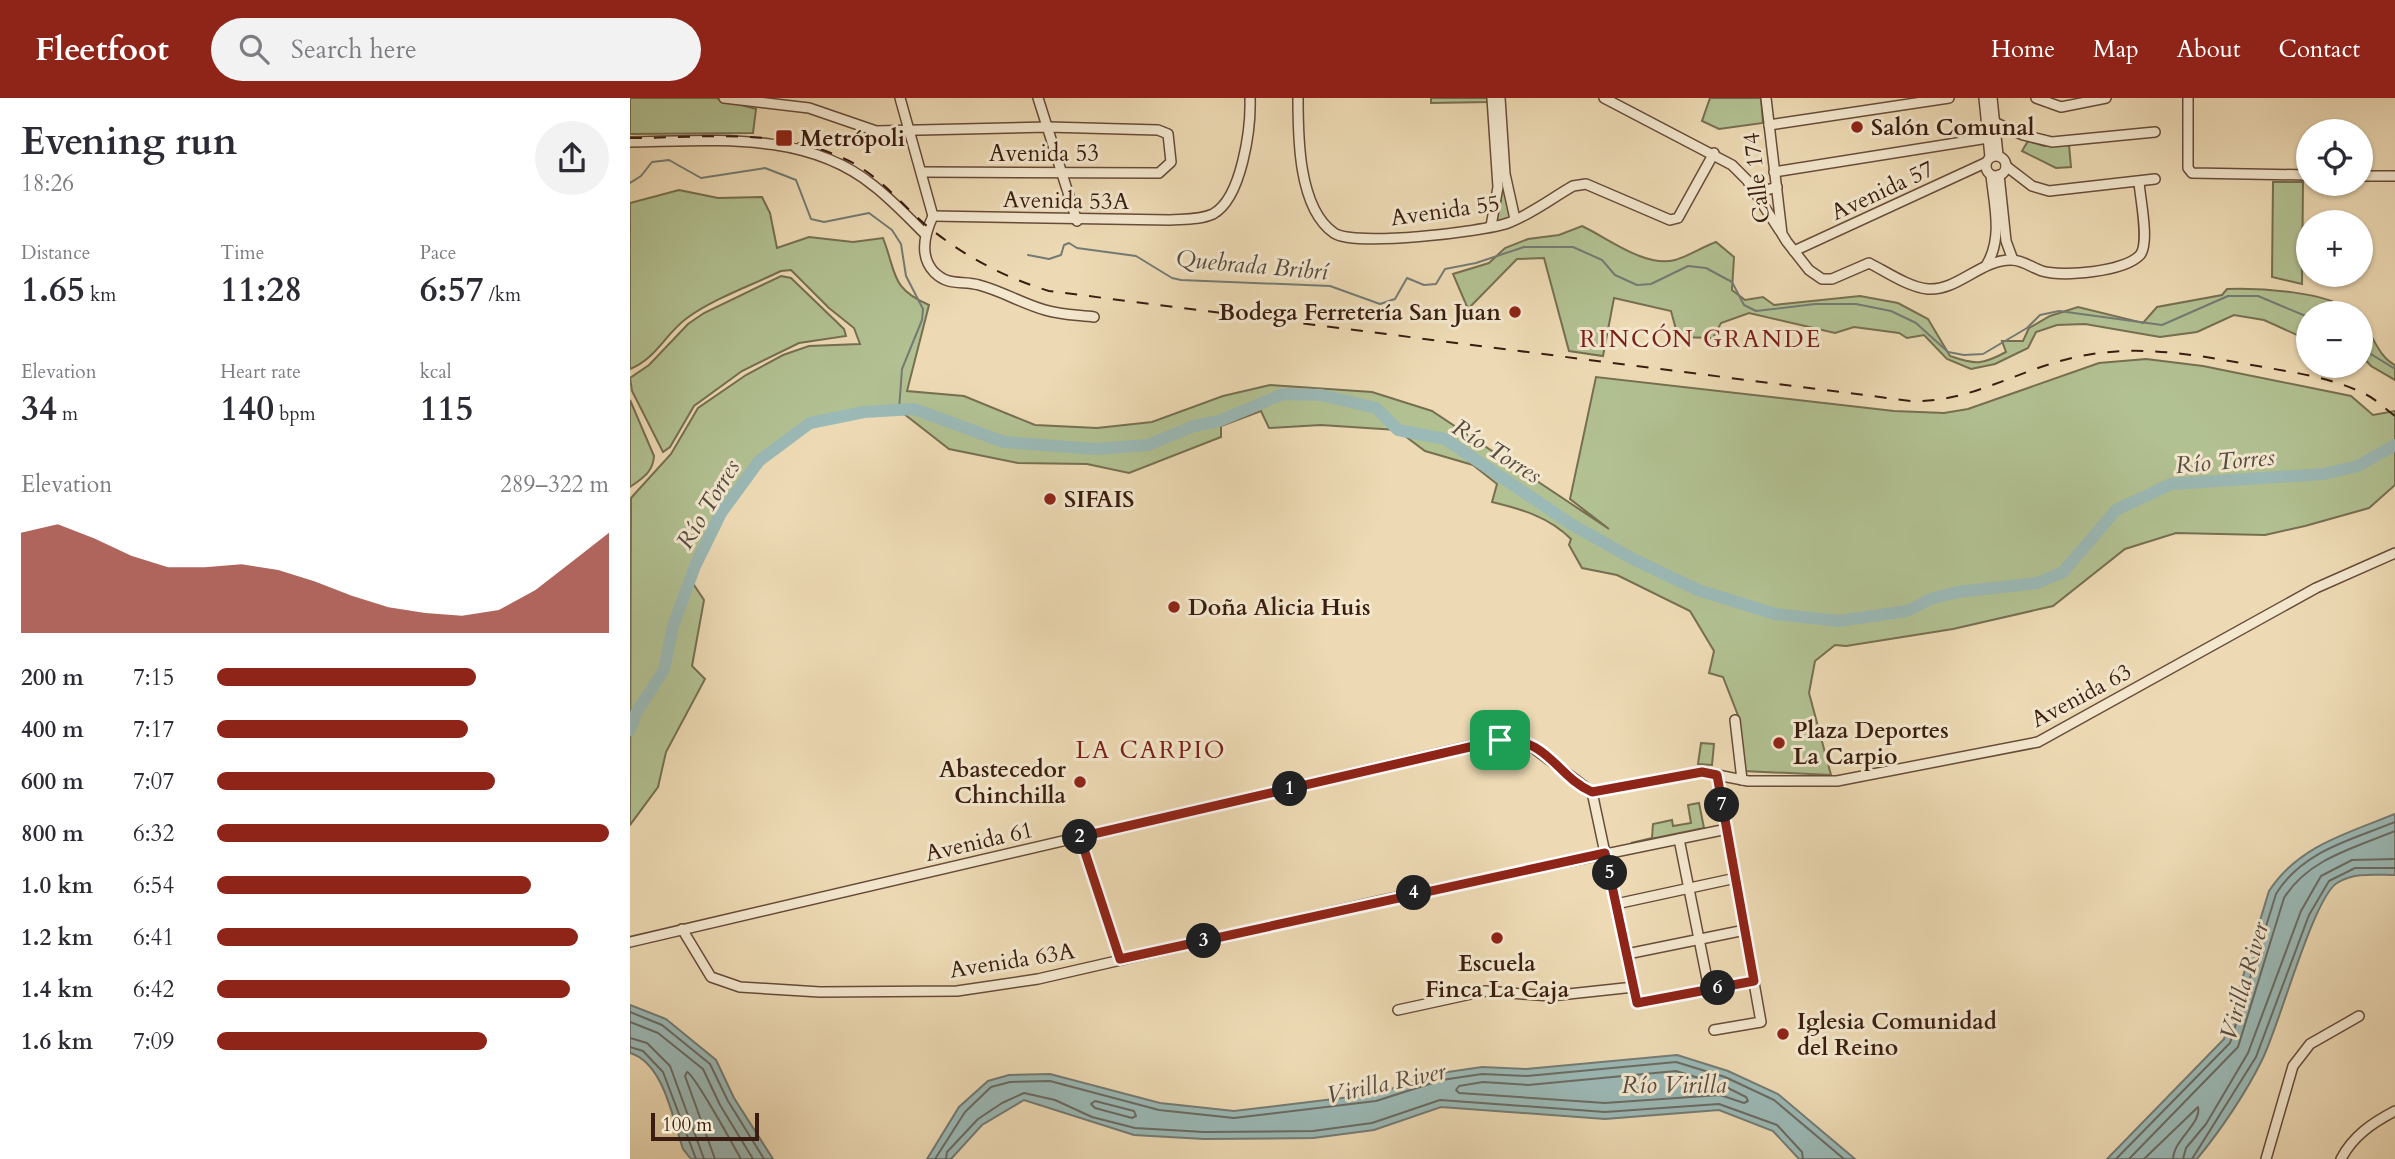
<!DOCTYPE html>
<html lang="en">
<head>
<meta charset="utf-8">
<style>
	body { margin:0; font-family:Cardo,serif; background:#f2f2f3; color:#2b2b33; height:100vh; display:flex; flex-direction:column; font-size:26px; white-space:nowrap }
	* { box-sizing:border-box; margin:0 }
	p { font-size:23px; color:#7c7c81 }
	.icon { flex:none; width:38px; height:38px; fill:none; stroke:currentColor; stroke-width:2; stroke-linecap:round; stroke-linejoin:round }
	.map { position:relative; flex:1; overflow:hidden }
	.sheet { display:flex; flex-direction:column; background:#fff; width:630px }
	.sheet>* { flex:none }
	.tools { position:absolute; left:1666px; top:21px; display:grid; gap:14px }
	.tools a { display:grid; place-items:center; width:77px; height:77px; border-radius:50%; background:#fff; box-shadow:0 2px 5px #0004; font-size:35px }
	.scale { position:absolute; left:21px; bottom:18px; width:108px; box-sizing:border-box; padding-left:7px; border:4px solid #3a1d10; border-top:0; font-size:19px; line-height:24px; white-space:nowrap; color:#3a1d10; -webkit-text-stroke:5px #f3e7ce; paint-order:stroke }
	.pin { position:absolute; display:grid; place-items:center; width:60px; height:60px; color:#fff; margin:-30px; border-radius:14px; box-shadow:0 4px 10px #0006 }
	.km { position:absolute; width:35px; height:35px; margin:-18px; border-radius:50%; background:#222; color:#fff; font-size:19px; line-height:35px; text-align:center }
	.round { display:grid; place-items:center; flex:none; width:74px; height:74px; border-radius:37px; background:#f2f2f3 }
	.summary { display:flex; align-items:center; justify-content:space-between; height:119px; padding:0 21px }
	h1 { font-size:38px; font-weight:700; line-height:52px }
	.metrics { display:grid; grid-template-columns:repeat(3,1fr); gap:10px; height:119px; padding:7px 21px }
	.metrics div { display:grid; align-content:center }
	.metrics b { font-size:35px; font-weight:700 }
	.metrics small { font-size:19px; font-weight:400 }
	.metrics p { font-size:19px }
	.chart { height:196px; padding:14px 21px }
	.chart p { display:flex; justify-content:space-between }
	.chart svg { width:100%; height:126px; margin-top:7px; fill:#8f2418; opacity:.7 }
	ul { padding:0 21px; list-style:none; font-size:23px }
	li { display:grid; grid-template-columns:112px 84px 1fr; align-items:center; height:52px }
	li i { height:18px; border-radius:9px; background:#8f2418 }
	header { display:flex; align-items:center; gap:42px; box-sizing:border-box; height:98px; padding:0 35px; background:#8f2418; color:#fff }
	header strong { font-size:33px }
	nav { display:flex; gap:38px; margin-inline-start:auto; font-size:24px }
	.search { width:490px; height:63px; background:#f2f2f3; display:flex; align-items:center; gap:18px; box-sizing:border-box; padding:0 24px; border-radius:38px; color:#7c7c81; font-size:26px }
	main { display:flex; flex:1; min-height:0 }
	.map>svg:first-child { display:block }
	.green { fill:#b2c192; stroke:#766f51; stroke-width:2 }
	.water { fill:#9bb9b6; stroke:#747b74; stroke-width:2 }
	.lines { fill:none; stroke-linecap:round; stroke-linejoin:round }
	.shore { stroke:#6a6b63; stroke-width:2 }
	.stream { stroke:#747b74; stroke-width:2 }
	.river { stroke:#9bb9b6; stroke-width:12 }
	.minor-casing { stroke:#674c39; stroke-width:12 }
	.minor { stroke:#f3e7ce; stroke-width:9 }
	.rail { stroke:#3a1d10; stroke-width:2; stroke-dasharray:12 12; stroke-linecap:butt }
	.route-casing { stroke:#fff; stroke-width:14 }
	.route { stroke:#8f2418; stroke-width:9 }
	.poi-dot { fill:#8f2418; stroke:#f3e7ce; stroke-width:2.5 }
	.labels { text-anchor:middle; stroke-width:6; stroke-linejoin:round; paint-order:stroke }
	.poi-label { font-size:23px; font-weight:bold; fill:#3a1d10; stroke:#f3e7ce; text-anchor:start }
	.street-label { font-size:23px; fill:#3a1d10; stroke:#f3e7ce }
	.water-label { font-size:24px; font-style:italic; fill:#574c42; stroke:#f3e7ce }
	.neighbourhood-label { font-size:24px; letter-spacing:2px; fill:#7a1f14; stroke:#f3e7ce }
</style>
</head>
<body>
<header>
<strong>Fleetfoot</strong>
<div class="search"><svg class="icon" aria-label="search" viewBox="0 0 24 24"><circle cx="10" cy="10" r="6"/><path d="M15 15l6 6"/></svg>Search here</div>
<nav><a>Home</a><a>Map</a><a>About</a><a>Contact</a></nav>
</header>
<main>
<section class="sheet">
<div class="summary"><div><h1>Evening run</h1><p>18:26</p></div><a class="round"><svg class="icon" aria-label="share" viewBox="0 0 24 24"><path d="M12 15V3M7 8l5-5 5 5M5 13v7h14v-7"/></svg></a></div>
<div class="metrics">
<div><p>Distance</p><b>1.65<small> km</small></b></div>
<div><p>Time</p><b>11:28</b></div>
<div><p>Pace</p><b>6:57<small> /km</small></b></div>
</div>
<div class="metrics">
<div><p>Elevation</p><b>34<small> m</small></b></div>
<div><p>Heart rate</p><b>140<small> bpm</small></b></div>
<div><p>kcal</p><b>115</b></div>
</div>
<div class="chart"><p><span>Elevation</span>289–322 m</p>
<svg viewBox="0 0 160 44" preserveAspectRatio="none"><path d="M0 44V9L10 6L20 11L30 17L40 21L50 21L60 20L70 22L80 26L90 31L100 35L110 37L120 38L130 36L140 29L150 19L160 9V44z"/></svg>
</div>
<ul>
<li><b>200 m</b>7:15<i style="width:66%"></i></li>
<li><b>400 m</b>7:17<i style="width:64%"></i></li>
<li><b>600 m</b>7:07<i style="width:71%"></i></li>
<li><b>800 m</b>6:32<i style="width:100%"></i></li>
<li><b>1.0 km</b>6:54<i style="width:80%"></i></li>
<li><b>1.2 km</b>6:41<i style="width:92%"></i></li>
<li><b>1.4 km</b>6:42<i style="width:90%"></i></li>
<li><b>1.6 km</b>7:09<i style="width:69%"></i></li>
</ul>
</section>
<div class="map">
<svg width="1765" height="1061" viewBox="0 0 1765 1061">
	<rect width="100%" height="100%" fill="#eddab4"/>
	<filter id="stains"><feTurbulence type="fractalNoise" baseFrequency=".00286" numOctaves="4"/><feColorMatrix values="0 0 0 0 .2 0 0 0 0 .09 0 0 0 0 .02 0 0 0 .5 -.17"/></filter>
	<radialGradient id="worn" r=".72"><stop offset=".6" stop-color="#630" stop-opacity="0"/><stop offset="1" stop-color="#630" stop-opacity=".3"/></radialGradient>
	<g class="green">
		<path d="M0,0H86L126,11L123,35L0,36Z"/>
		<path d="M801,0H859V4L801,5Z"/>
		<path d="M1080,0H1131L1133,25L1089,31L1072,23Z"/>
		<path d="M1398,43L1414,48L1439,47L1441,69L1426,70L1392,53Z"/>
		<path d="M870,80L883,120L865,125L871,101Z"/>
		<path d="M1643,84H1673L1672,186L1642,179Z"/>
		<path d="M49,92L88,100L132,99L140,115L147,150L179,139L223,144L253,140C267,176 260,190 299,207L277,293L334,298L405,327L467,330L522,324L593,298L640,287L742,294L802,313L979,431L940,401L966,279L1264,313L1314,315L1338,311L1469,265L1516,261L1573,268L1721,298L1743,317L1765,313V387L1739,410L1675,428L1635,437L1546,435L1495,451L1423,508L1323,531L1216,548L1205,547L1185,563L1179,595L1201,677L1113,673L1109,620L1093,579L1079,575L1084,553L1060,513L987,477L952,470L939,447L941,441C919,419 891,411 862,404L867,386L843,367L795,353L767,332L691,327L639,330L631,313L591,328V339L499,375L457,366L388,365L319,351L269,312C244,313 200,314 179,326C122,357 82,420 60,481L74,502L62,568L75,581L36,654L28,689L0,727L1,400L41,356L68,310L116,277L153,257L179,248L230,246L224,230L199,210L161,172L151,173C120,188 85,200 57,220C35,236 26,261 0,271V105Z"/>
		<path d="M952,128C978,140 1015,170 1045,162C1059,158 1072,149 1086,144L1104,159L1102,192L1115,202L1133,199L1144,207L1230,198L1268,205L1298,221L1320,258C1346,267 1352,267 1376,254L1372,243H1393L1399,230L1420,218L1448,209L1513,225L1527,209L1592,197L1597,191C1628,190 1700,193 1723,215H1678V242L1634,222L1604,217L1567,234L1530,239L1455,226L1427,227L1406,234L1398,250L1365,266L1341,271L1317,261L1294,237L1277,240L1269,235L1224,229L1205,235L1119,215L1091,225L1083,240L1048,239L1041,213L984,200L973,258L939,253L914,160L887,161L838,211L823,176L859,165L875,150L898,141L929,137Z"/>
		<path d="M151,178L161,180L214,231L216,238L169,245L112,273L64,308L40,349L33,354L2,293L0,280L19,267L58,226L74,215Z"/>
		<path d="M1731,223C1744,237 1748,259 1765,267V282L1741,268L1731,257Z"/>
		<path d="M0,302L24,358C23,374 13,380 0,389Z"/>
		<path d="M1071,645L1084,646L1082,667L1068,666Z"/>
		<path d="M1069,705L1074,730L1001,745L1022,740L1023,726L1042,722L1043,728L1061,725L1058,707Z"/>
	</g>
	<g class="water">
		<path d="M1765,716V777C1745,777 1725,774 1707,785C1683,800 1649,929 1632,962C1616,995 1590,1033 1567,1061H1477L1594,941L1639,793C1668,748 1718,735 1765,716Z"/>
		<path d="M0,907L36,921L86,962L104,1000L143,1061H61L53,1051C43,1022 34,965 0,955Z"/>
		<path d="M1047,957L1098,973L1148,996L1225,1061H1169L1143,1033L1089,1012L975,1021L811,1009L744,1032L683,1040L574,1041L504,1037L394,1002L352,1027L321,1061H297L329,1009L358,983L379,977L420,976L530,1005L604,1013L745,996L811,975L852,969L896,971Z"/>
	</g>
	<g class="lines">
		<g class="shore">
			<path d="M0,914L32,927L80,966L98,1003L134,1061"/>
			<path d="M0,924L28,935L73,971L90,1007L123,1061"/>
			<path d="M0,940L17,945L40,968L74,1061"/>
			<path d="M0,949L13,953L33,974L66,1061"/>
			<path d="M1046,973L1092,987L1116,999L1118,1003L1114,1005L1090,997L975,1005L829,995L826,992L829,988L853,984L898,987Z"/>
			<path d="M465,1003L504,1013L506,1018L502,1020L465,1010L461,1006Z"/>
			<path d="M85,1061L55,978L57,974C65,977 103,1047 111,1061"/>
			<path d="M305,1061L335,1014L361,989L380,984L420,983L529,1012L604,1020L746,1003L812,982L852,976L897,978L1046,964L1095,979L1144,1002L1214,1061"/>
			<path d="M316,1061L317,1054L348,1021L372,1005L394,995L425,1002L462,1019L505,1030L574,1034L683,1033L742,1025L810,1002L975,1014L1089,1006L1147,1027L1172,1054L1173,1061"/>
			<path d="M1486,1061L1600,945L1646,796C1672,753 1721,742 1765,724"/>
			<path d="M1499,1061L1608,949L1654,800C1678,761 1724,750 1765,733"/>
			<path d="M1514,1061L1568,1009C1572,1025 1544,1041 1543,1061"/>
			<path d="M1553,1061L1556,1050L1576,1026L1618,955L1671,813L1691,778L1722,762L1765,761"/>
			<path d="M1562,1061L1626,959L1679,817L1699,783L1725,770H1765"/>
		</g>
		<g class="stream">
			<path d="M0,85L11,78L22,64L39,62L71,80L135,70L166,82L181,121L194,124L239,115L262,132L271,146L276,178L293,211L292,222L272,271L269,312"/>
			<path d="M398,157L419,161L431,157L434,147L439,145L447,150L506,158L542,180L551,182L700,188L750,206L765,201L777,180L794,187L806,186L815,171L846,165L894,149H943L972,162L985,177L1007,187L1021,186L1058,168L1076,170L1102,184L1114,207L1126,213L1185,206H1226L1261,213L1286,225L1318,254L1334,257L1353,256L1397,230L1410,217L1429,213L1532,227L1598,198H1628L1678,219"/>
			<path d="M1731,250L1765,271"/>
		</g>
		<path class="river" d="M0,632L6,615L34,572L43,528L65,468L91,415L129,363L180,325L234,314L284,311L374,344L465,351L518,347L564,328L589,323L653,296L691,297L746,310L768,332L815,341L941,426L1003,461L1068,492L1145,516L1209,523L1277,513L1303,500L1328,494L1407,485L1433,474L1486,412L1541,386L1694,376L1728,368L1765,347"/>
		<g class="minor-casing">
			<g id="minor">
				<path d="M94,0L179,10L246,33L418,29L528,32L538,36L541,64L529,75L292,74"/>
				<path d="M270,0L303,118"/>
				<path d="M408,0L447,123"/>
				<path d="M668,0C668,38 668,110 704,135C724,149 852,134 878,125C900,117 922,100 943,88L956,86L1040,122L1048,120L1084,55"/>
				<path d="M870,0L875,76L885,121"/>
				<path d="M974,0L1102,67L1117,82L1150,133"/>
				<path d="M1136,0L1152,136L1157,144L1179,172L1192,181H1202L1239,165C1257,174 1278,189 1298,191C1328,193 1351,161 1382,162C1392,162 1403,170 1412,173C1433,179 1494,174 1510,157C1520,145 1510,100 1509,84"/>
				<path d="M1354,0L1360,59"/>
				<path d="M1362,0L1368,57"/>
				<path d="M1406,0L1431,9L1476,0"/>
				<path d="M1558,0V70L1562,75L1678,77"/>
				<path d="M1364,24L1393,37L1422,44L1525,34"/>
				<path d="M1139,27L1319,0"/>
				<path d="M0,44C82,43 176,32 244,88C262,102 279,120 295,136"/>
				<circle cx="1366" cy="68" r="10"/>
				<path d="M1376,68L1402,88L1419,93L1525,81"/>
				<path d="M1144,74L1358,40"/>
				<path d="M1369,77L1376,143L1383,162"/>
				<path d="M1731,78H1765"/>
				<path d="M1126,95L1147,89"/>
				<path d="M303,118L540,122C554,121 570,122 583,116C612,100 621,30 620,0"/>
				<path d="M303,118C295,135 289,158 304,174C319,189 332,182 349,187C372,193 393,206 415,212C431,217 448,217 464,219"/>
				<path d="M861,128L868,89L862,0"/>
				<path d="M1164,153L1355,65"/>
				<path d="M1357,166C1373,139 1364,107 1361,77"/>
				<path d="M1105,622L1112,682"/>
				<path d="M962,694L1072,674L1118,683H1207L1408,644L1686,490L1765,455"/>
				<path d="M962,694L1007,905L1124,883"/>
				<path d="M450,739L490,861"/>
				<path d="M1049,741L1079,891"/>
				<path d="M986,806L1106,780"/>
				<path d="M52,831L81,879L110,889L190,894L327,893L408,881L753,802L1097,731"/>
				<path d="M0,844L848,646L894,643L962,694"/>
				<path d="M997,856L1115,832"/>
				<path d="M768,912L855,893L920,898L1004,889"/>
				<path d="M1084,932L1131,924L1087,677"/>
				<path d="M1636,1061L1663,968L1680,946L1729,918"/>
				<path d="M1711,1061C1723,1038 1742,1025 1765,1013"/>
			</g>
		</g>
		<use href="#minor" class="minor"/>
		<path class="rail" d="M0,40C72,40 148,29 215,61C248,76 270,105 297,128C334,158 373,179 419,193L1281,303C1338,305 1384,274 1438,261C1504,244 1567,257 1633,269C1667,275 1703,280 1735,296C1746,301 1755,311 1765,318"/>
	</g>
	<g class="lines">
		<g class="route-casing">
			<path id="route" d="M870,642C918,639 926,678 962,694L1072,674L1087,677L1124,883L1007,905L975,755L490,861L450,739Z"/>
		</g>
		<use href="#route" class="route"/>
	</g>
	<g class="poi-dot">
		<circle cx="1227" cy="29" r="7"/>
		<rect x="145" y="31" width="18" height="18" rx="3.5"/>
		<circle cx="885" cy="214" r="7"/>
		<circle cx="420" cy="401" r="7"/>
		<circle cx="544" cy="509" r="7"/>
		<circle cx="1149" cy="645" r="7"/>
		<circle cx="450" cy="684" r="7"/>
		<circle cx="867" cy="840" r="7"/>
		<circle cx="1153" cy="936" r="7"/>
	</g>
	<g class="labels">
		<g class="poi-label">
			<text x="1241" y="37">Salón Comunal</text>
			<text x="170" y="48">Metrópoli</text>
			<text x="871" y="222" text-anchor="end">Bodega Ferretería San Juan</text>
			<text x="434" y="409">SIFAIS</text>
			<text x="558" y="517">Doña Alicia Huis</text>
			<text x="1163" y="640">Plaza Deportes<tspan x="1163" dy="26">La Carpio</tspan></text>
			<text x="436" y="679" text-anchor="end">Abastecedor<tspan x="436" dy="26">Chinchilla</tspan></text>
			<text x="867" y="873" text-anchor="middle">Escuela<tspan x="867" dy="26">Finca La Caja</tspan></text>
			<text x="1167" y="931">Iglesia Comunidad<tspan x="1167" dy="26">del Reino</tspan></text>
		</g>
		<g class="street-label">
			<text x="414" y="63">Avenida 53</text>
			<text transform="translate(1126 80) rotate(-97)" y="8">Calle 174</text>
			<text transform="translate(1252 92) rotate(-25)" y="8">Avenida 57</text>
			<text transform="translate(436 102) rotate(1)" y="8">Avenida 53A</text>
			<text transform="translate(815 112) rotate(-8)" y="8">Avenida 55</text>
			<text transform="translate(1451 597) rotate(-28)" y="8">Avenida 63</text>
			<text transform="translate(349 743) rotate(-13)" y="8">Avenida 61</text>
			<text transform="translate(382 862) rotate(-9)" y="8">Avenida 63A</text>
		</g>
		<g class="water-label">
			<text transform="translate(622 167) rotate(5)" y="8">Quebrada Bribrí</text>
			<text transform="translate(867 353) rotate(32)" y="8">Río Torres</text>
			<text transform="translate(1595 363) rotate(-5)" y="8">Río Torres</text>
			<text transform="translate(78 406) rotate(-59)" y="8">Río Torres</text>
			<text transform="translate(1614 883) rotate(-74)" y="8">Virilla River</text>
			<text transform="translate(756 985) rotate(-12)" y="8">Virilla River</text>
			<text x="1044" y="995">Río Virilla</text>
		</g>
		<g class="neighbourhood-label">
			<text x="1071" y="249">RINCÓN GRANDE</text>
			<text x="521" y="660">LA CARPIO</text>
		</g>
	</g>
	<rect width="100%" height="100%" filter="url(#stains)"/>
	<rect width="100%" height="100%" fill="url(#worn)"/>
</svg>
<div class="tools">
<a><svg class="icon" aria-label="locate" viewBox="0 0 24 24"><circle cx="12" cy="12" r="6"/><path d="M12 2v4M12 18v4M2 12h4M18 12h4"/></svg></a>
<a>+</a>
<a>−</a>
</div>
<div class="scale">100 m</div>
<div class="pin" style="left:870px;top:642px;background:#1e9e55"><svg class="icon" aria-label="arrive" viewBox="0 0 24 24"><path d="M6 21V4h12l-3 4 3 4H6"/></svg></div>
<b class="km" style="left:660px;top:691px">1</b>
<b class="km" style="left:450px;top:739px">2</b>
<b class="km" style="left:574px;top:843px">3</b>
<b class="km" style="left:784px;top:795px">4</b>
<b class="km" style="left:980px;top:775px">5</b>
<b class="km" style="left:1088px;top:890px">6</b>
<b class="km" style="left:1092px;top:707px">7</b>
</div>
</main>
</body>
</html>
